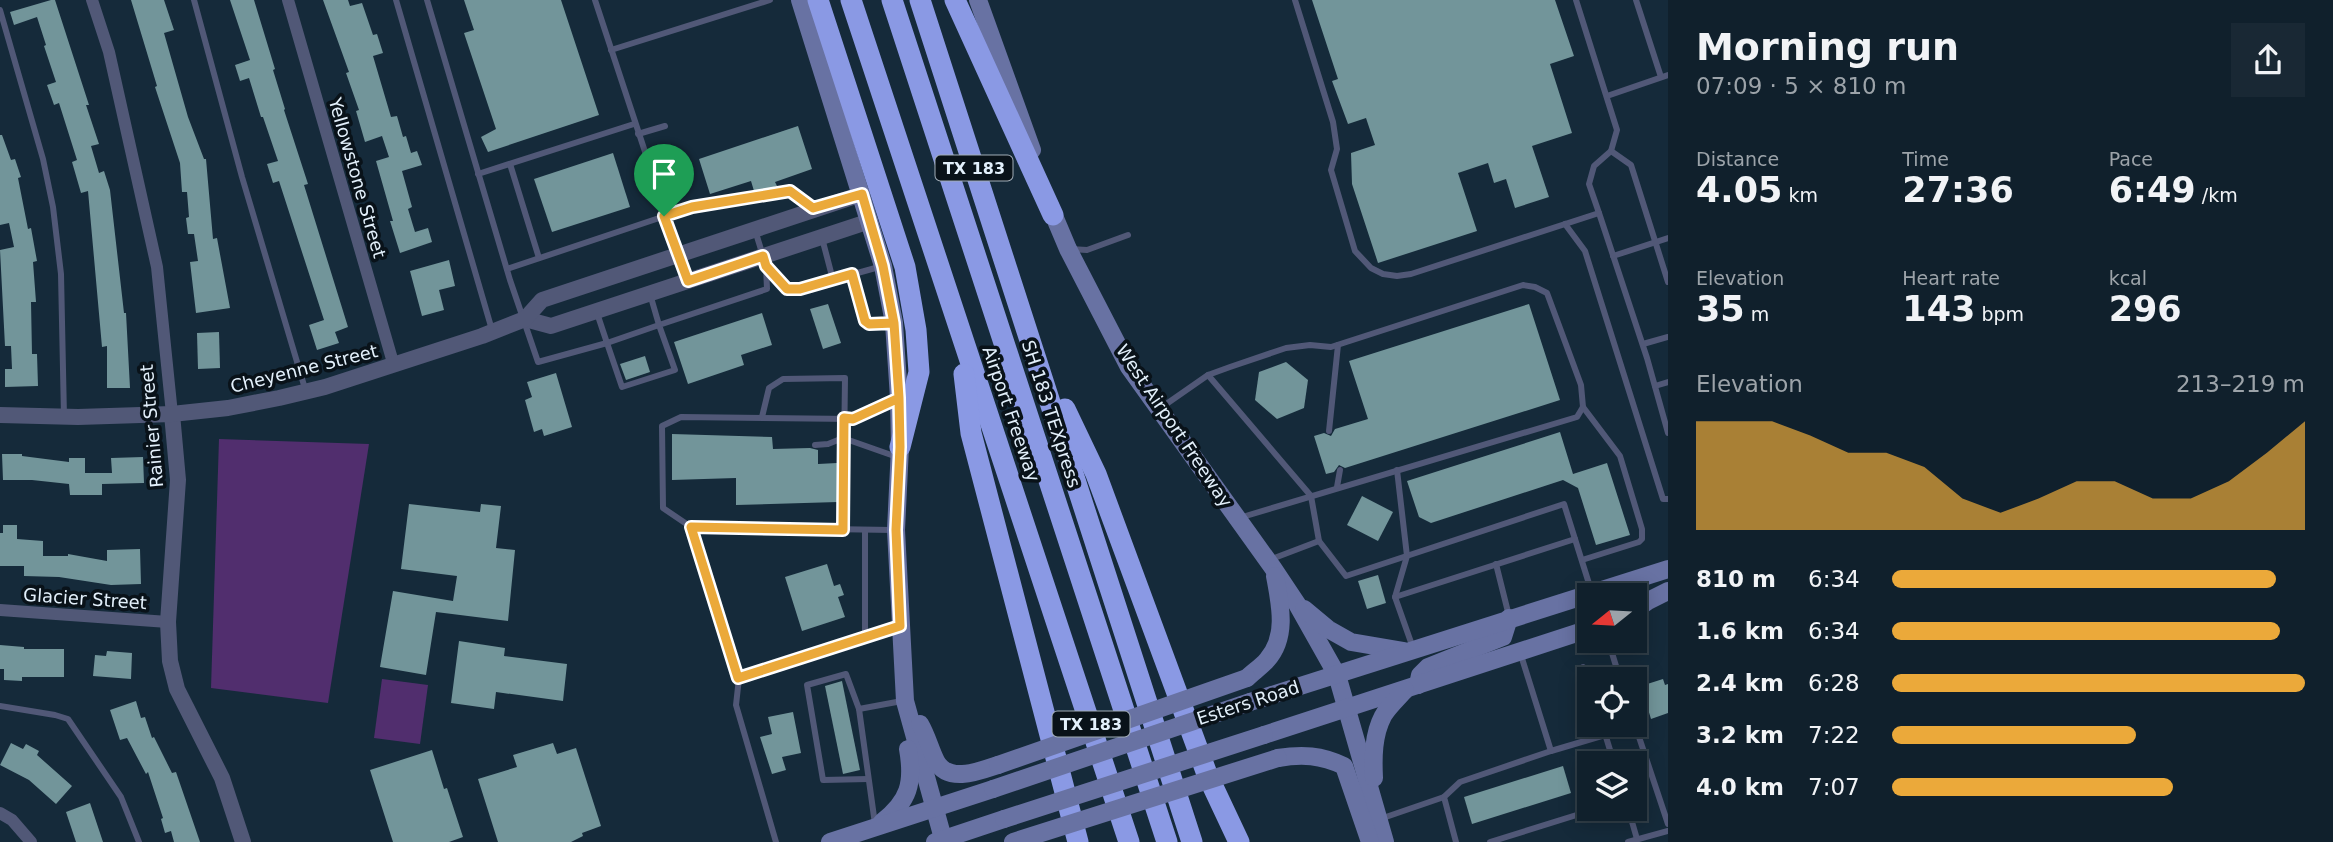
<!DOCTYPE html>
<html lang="en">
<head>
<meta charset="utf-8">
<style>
	body { margin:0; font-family:"DejaVu Sans",sans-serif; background:#192834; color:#f1f3f6; height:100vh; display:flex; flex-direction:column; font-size:26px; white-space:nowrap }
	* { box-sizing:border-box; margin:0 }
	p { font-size:23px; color:#9ca3a9 }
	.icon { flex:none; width:38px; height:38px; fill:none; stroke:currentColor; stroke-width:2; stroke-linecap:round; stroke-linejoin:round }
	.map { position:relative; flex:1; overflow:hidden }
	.drawer { display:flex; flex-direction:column; background:#10202c; width:665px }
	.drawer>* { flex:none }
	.needle { width:46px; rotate:252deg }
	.fabs { position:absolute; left:1577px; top:583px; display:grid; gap:14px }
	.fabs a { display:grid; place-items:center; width:70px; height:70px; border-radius:0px; background:#10202c; box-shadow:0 4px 18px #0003,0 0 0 2px #303e48; font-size:35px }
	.pin { position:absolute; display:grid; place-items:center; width:60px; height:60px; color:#fff; margin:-72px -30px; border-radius:50% 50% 50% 0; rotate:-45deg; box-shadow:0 0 7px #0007 }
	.pin .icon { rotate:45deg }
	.round { display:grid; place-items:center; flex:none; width:74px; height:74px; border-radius:0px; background:#192834 }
	.headline { display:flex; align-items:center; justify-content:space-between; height:119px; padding:0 28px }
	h1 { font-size:38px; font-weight:800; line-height:52px }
	.figures { display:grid; grid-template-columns:repeat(3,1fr); gap:10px; height:119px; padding:7px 28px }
	.figures div { display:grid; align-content:center }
	.figures b { font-size:35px; font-weight:800 }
	.figures small { font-size:19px; font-weight:400 }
	.figures p { font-size:19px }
	.chart { height:196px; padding:14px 28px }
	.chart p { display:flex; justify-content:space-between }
	.chart svg { width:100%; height:126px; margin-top:7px; fill:#eba93a; opacity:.7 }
	ul { padding:0 28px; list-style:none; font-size:23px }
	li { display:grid; grid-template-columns:112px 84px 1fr; align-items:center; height:52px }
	li i { height:18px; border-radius:9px; background:#eba93a }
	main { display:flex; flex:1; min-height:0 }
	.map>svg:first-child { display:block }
	.green { fill:#512e6e }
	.building { fill:#72959a }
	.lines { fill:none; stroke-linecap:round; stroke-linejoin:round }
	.service { stroke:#515877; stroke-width:6 }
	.minor { stroke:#515877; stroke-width:12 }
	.tertiary { stroke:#515877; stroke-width:16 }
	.secondary { stroke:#6872a3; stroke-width:18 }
	.motorway { stroke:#8a99e4; stroke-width:21 }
	.secondary-bridge { stroke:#6872a3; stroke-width:18 }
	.route-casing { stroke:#fff; stroke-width:14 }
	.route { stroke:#eba93a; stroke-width:9 }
	.labels { text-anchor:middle; stroke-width:7; stroke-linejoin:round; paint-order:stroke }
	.shield { fill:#091219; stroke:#a2adb7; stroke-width:2 }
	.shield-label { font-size:16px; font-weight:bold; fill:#e3f0fb }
	.street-label { font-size:18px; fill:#e3f0fb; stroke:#091219 }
</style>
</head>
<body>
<main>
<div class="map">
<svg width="1668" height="842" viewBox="0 0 1668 842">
	<rect width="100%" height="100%" fill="#152a3a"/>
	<g class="green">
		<path d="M219,439L369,444L328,703L211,688Z"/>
		<path d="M382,679L428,685L420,744L374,738Z"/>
	</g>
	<g class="building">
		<path d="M51,0H55L89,105H86L99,144L91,146L99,173L104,171L110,190L124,313H126L130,388H107V346L102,347L88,191L81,193L72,162L77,160L59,103L54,105L47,85L56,82L44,46L46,45L37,17L14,25L10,12Z"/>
		<path d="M131,0H164L174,30L164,33L188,117L204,159H206L213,239L217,238L230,308L196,313L190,262L198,261L194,234H188L186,218L189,217L187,192H182L180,163L155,87L157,86Z"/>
		<path d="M230,0H254L275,69L273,70L285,109L284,110L308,184L304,185L348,327L335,332L339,343L317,350L309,325L324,320L279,181L273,183L267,164L278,161L263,117H261L249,78L240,81L235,65L250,60Z"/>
		<path d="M323,0H348L350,6L362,3L373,35L377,34L383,53L373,56L391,117L397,116L403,137L406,136L411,153L417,151L422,165L402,171L412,207L408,209L415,232L428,228L432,242L400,253L390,221H393L376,161L389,157L382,136L365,142L356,111L359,110L346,73L349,72Z"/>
		<path d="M464,0H561L599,115L488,152L481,137L496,129L464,33L474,30Z"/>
		<path d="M1312,0H1555L1574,56L1550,64L1572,133L1532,146L1549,197L1515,208L1506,179L1494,183L1488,163L1458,173L1477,231L1378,263L1352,184L1351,153L1375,145L1366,118L1348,124L1332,81L1338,79Z"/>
		<path d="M798,126L812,169L775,182L777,186L771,188L754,191L751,181L710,194L699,159Z"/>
		<path d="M0,135H2L11,160L15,159L21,177L18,178L28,229L31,228L37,261L33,262L36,302H31L32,354H37L38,386L5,387V369H12L11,346H5L0,250L14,247L9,223L0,225Z"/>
		<path d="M613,153L630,207L552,232L534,179Z"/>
		<path d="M449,260L455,286L439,290L444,310L422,316L410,271Z"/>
		<path d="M828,304L841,343L823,349L810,309Z"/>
		<path d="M1529,304L1560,400L1345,468L1339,465L1334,472L1326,474L1314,436L1324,433L1331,436L1335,429L1368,419L1349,361Z"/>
		<path d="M762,313L772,345L741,355L744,365L688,384L674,342Z"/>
		<path d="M219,332L220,368L198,369L197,333Z"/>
		<path d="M645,356L650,372L626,380L620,364Z"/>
		<path d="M1286,362L1308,380L1304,408L1277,419L1255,400L1259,372Z"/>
		<path d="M556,373L572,427L544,436L542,429L534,432L525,400L532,397L527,382Z"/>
		<path d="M1560,432L1573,474L1607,463L1630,535L1596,545L1578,488L1563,480L1431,523L1419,517L1407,481Z"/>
		<path d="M672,434L772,437L773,449L810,448L818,450V464L837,463L838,502L736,505V478L672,480Z"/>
		<path d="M2,454H22V456L69,462V458H85V473H112L111,458L143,457L144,483L102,484V495H70L69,484L32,480H3Z"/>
		<path d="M1362,496L1393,512L1378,541L1347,525Z"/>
		<path d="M409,504L480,512L481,504L501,506L496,548L515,550L508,621L436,612L426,675L380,667L393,591L453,601L457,576L401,569Z"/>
		<path d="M3,525H17V539L43,541V556H68V554L107,561V550L140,549L141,584L111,585L59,577L24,576V566H0V533H3Z"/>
		<path d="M827,564L834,586L840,584L844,595L838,597L845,617L802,631L785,577Z"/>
		<path d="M1378,575L1386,603L1367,609L1358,581Z"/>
		<path d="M459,641L505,648L504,656L567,664L563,701L496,692L494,709L451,703Z"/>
		<path d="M0,645L24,647V649H64V677H22V681L4,680V669H0Z"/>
		<path d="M107,651L132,653L131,679L93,676L95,655L106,656Z"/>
		<path d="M1663,679L1665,685L1668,684V713L1651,719L1641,686Z"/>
		<path d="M842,681L860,770L843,774L825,686Z"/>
		<path d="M136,701L141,718L145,717L152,738L154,737L172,773L176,772L200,842H174L171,831L165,833L161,819L163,818L148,772L146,774L127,738L120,740L110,710Z"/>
		<path d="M793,712L801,753L782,757L786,770L772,774L760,737L772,734L768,717Z"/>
		<path d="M11,743L23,749L26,744L39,751L37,755L72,786L56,804L29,780L0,765Z"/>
		<path d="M553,743L557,754L576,748L601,826L582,833L583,836L571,842H498L478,779L517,767L513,755Z"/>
		<path d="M432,750L444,789L447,788L463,837L449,842H393L370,770Z"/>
		<path d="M1563,766L1571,793L1472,824L1464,797Z"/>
		<path d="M90,803L103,842H76L66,812Z"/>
	</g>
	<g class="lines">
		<g class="service">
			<path d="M194,0L242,177L306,392"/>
			<path d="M396,0L492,330"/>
			<path d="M427,0L510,280L538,362L607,343L622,387L675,370L659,325L767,289L766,266"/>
			<path d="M595,0L687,279"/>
			<path d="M1295,0L1333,122L1337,149L1331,170L1355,251L1371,268L1383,274L1397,276L1411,274L1599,213L1589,184L1594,166L1611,151L1617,130L1576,0"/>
			<path d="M1636,0L1661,77"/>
			<path d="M0,10L43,159L53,207L61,274L64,417"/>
			<path d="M611,50L770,0"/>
			<path d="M1607,96L1668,75"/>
			<path d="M638,134L665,126"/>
			<path d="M1611,151L1631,165L1668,282"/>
			<path d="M510,164L539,258"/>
			<path d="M478,174L634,124"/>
			<path d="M1599,213L1647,358L1668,433"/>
			<path d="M1565,224L1585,251L1663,499H1668"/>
			<path d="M755,230L763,256"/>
			<path d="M822,238L833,280"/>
			<path d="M1070,249L1087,250L1128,235"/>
			<path d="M1613,256L1668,238"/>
			<path d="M767,266L787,289H800L879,267"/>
			<path d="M507,269L692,207L790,191L811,207"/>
			<path d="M852,274L865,321L869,324L894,323"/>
			<path d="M597,313L607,343L659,325L650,294"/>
			<path d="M1643,344L1668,337"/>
			<path d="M1208,375L1311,496L1319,541L1346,576L1564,504L1591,590"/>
			<path d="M1655,386L1668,382"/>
			<path d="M1162,407L1208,375L1230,367L1286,348L1310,345L1331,347L1523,285L1535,287L1547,293L1581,385L1583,407L1577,417L1239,518"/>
			<path d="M762,417L769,388L783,379L845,378L843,530"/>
			<path d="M1329,431L1338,345"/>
			<path d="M815,445L828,444L843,438L897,457"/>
			<path d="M1397,470L1407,556L1395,597L1413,648"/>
			<path d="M1337,487L1340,470"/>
			<path d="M691,527L739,678L899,626"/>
			<path d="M893,530L691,527L663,508L662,426L681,417L853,419L897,399"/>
			<path d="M1269,560L1319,541"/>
			<path d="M1582,560L1639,542L1642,539V529L1620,456L1583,407"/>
			<path d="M1496,564L1509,616"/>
			<path d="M1395,597L1575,539"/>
			<path d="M865,637V530"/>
			<path d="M1608,640L1620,679"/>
			<path d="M1520,652L1551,751"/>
			<path d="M1583,667L1589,685"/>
			<path d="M739,678L736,705L776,842"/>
			<path d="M0,706L55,715L68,719L121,797L139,842"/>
			<path d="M859,709L846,674L807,685L823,780L868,779"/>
			<path d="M1634,722L1668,824"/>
			<path d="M1602,724L1614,763"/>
			<path d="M1628,808L1637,839"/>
			<path d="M1380,819L1444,797"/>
			<path d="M875,824L859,709L902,701"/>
			<path d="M1456,842L1444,797L1460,782L1551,751L1605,735"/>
			<path d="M1490,842L1599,808"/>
			<path d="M1628,842L1668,831"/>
		</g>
		<g class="minor">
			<path d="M92,0L109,52L157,267L172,414"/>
			<path d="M288,0L394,366"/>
			<path d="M0,610L168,622"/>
			<path d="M0,813L12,820L31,842"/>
		</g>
		<g class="tertiary">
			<path d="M525,319L551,326L870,221"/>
			<path d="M172,414L178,480L168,622L170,661L177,689L222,778L243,842"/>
			<path d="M0,415L78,417L172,414L228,408L279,398L325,387L482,336L525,319L542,300L862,194"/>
		</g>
		<g class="secondary">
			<path d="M800,0L883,266L894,323L899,398L900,447L896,530L905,701L944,842"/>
			<path d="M978,0L1032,150"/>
			<path d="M1049,204L1068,249L1129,367L1273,568L1297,604L1337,675L1385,842"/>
			<path d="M1304,609L1328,629L1351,642L1404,651"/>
			<path d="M1634,611L1648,601L1668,591"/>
			<path d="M1247,678C1253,672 1261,667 1267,660C1288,637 1280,603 1275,576"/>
			<path d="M1418,685L1420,675L1428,667L1503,637L1509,618"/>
			<path d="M1250,702L1668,569"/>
			<path d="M920,724C927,736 930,749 936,761C948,784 980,771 998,765"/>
			<path d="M1264,735L1589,629"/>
			<path d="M1278,758C1302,754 1321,755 1344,766L1370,842"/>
			<path d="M1374,778C1373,758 1373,735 1383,716C1388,707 1398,698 1405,690"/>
			<path d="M882,822C909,801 914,783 908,749"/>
			<path d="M830,842L993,789"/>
			<path d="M935,842L1004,819"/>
		</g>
		<g class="motorway">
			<path d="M818,0L905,267L916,330L919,372L900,447"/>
			<path d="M851,0L1129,842"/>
			<path d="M892,0L1167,842"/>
			<path d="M920,0L1192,842"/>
			<path d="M955,0L1053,215"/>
			<path d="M964,374L971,433L1078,842"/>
			<path d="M1065,409L1096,474L1207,774L1239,842"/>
		</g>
		<g class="secondary-bridge">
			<path d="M998,765L1247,678"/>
			<path d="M993,789L1250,702"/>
			<path d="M1004,819L1264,735"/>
			<path d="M1013,842L1278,758"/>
		</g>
	</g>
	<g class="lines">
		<g class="route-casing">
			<path id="route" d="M664,216L688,281L763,256L766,266L787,289H800L852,274L865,321L869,324L894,323L899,398L853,419L844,418L843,530L691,527L738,678L900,626L896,530L900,447L899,398L894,323L883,266L862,194L813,208L790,191L692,207L664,216"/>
		</g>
		<use href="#route" class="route"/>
	</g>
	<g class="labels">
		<g class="shield">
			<rect x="935.5" y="155.5" width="77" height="25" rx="5"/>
			<rect x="1052.5" y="711.5" width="77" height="25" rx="5"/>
		</g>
		<g class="shield-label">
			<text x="974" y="174">TX 183</text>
			<text x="1091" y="730">TX 183</text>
		</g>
		<g class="street-label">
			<text transform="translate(357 178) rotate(74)" y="6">Yellowstone Street</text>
			<text transform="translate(304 369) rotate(-14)" y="6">Cheyenne Street</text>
			<text transform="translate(1011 414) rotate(71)" y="6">Airport Freeway</text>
			<text transform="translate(1051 414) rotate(72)" y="6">SH 183 TEXpress</text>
			<text transform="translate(152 426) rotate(-95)" y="6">Rainier Street</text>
			<text transform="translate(1174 426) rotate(56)" y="6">West Airport Freeway</text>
			<text transform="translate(85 599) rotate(4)" y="6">Glacier Street</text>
			<text transform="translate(1248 703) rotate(-18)" y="6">Esters Road</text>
		</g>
	</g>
</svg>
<div class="fabs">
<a><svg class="needle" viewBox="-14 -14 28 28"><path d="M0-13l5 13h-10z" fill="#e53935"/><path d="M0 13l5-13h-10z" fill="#9ca3a9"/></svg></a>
<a><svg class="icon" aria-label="locate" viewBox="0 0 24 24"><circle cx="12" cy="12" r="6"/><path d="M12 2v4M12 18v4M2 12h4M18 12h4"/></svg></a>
<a><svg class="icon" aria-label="layers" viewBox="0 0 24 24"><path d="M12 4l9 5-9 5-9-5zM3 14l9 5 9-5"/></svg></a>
</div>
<div class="pin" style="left:664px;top:216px;background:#1e9e55"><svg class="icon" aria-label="arrive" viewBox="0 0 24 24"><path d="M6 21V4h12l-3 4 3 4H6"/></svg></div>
</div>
<section class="drawer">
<div class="headline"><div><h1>Morning run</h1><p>07:09 · 5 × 810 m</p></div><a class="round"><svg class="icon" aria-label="share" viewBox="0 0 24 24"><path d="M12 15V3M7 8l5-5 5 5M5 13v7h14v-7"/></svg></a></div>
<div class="figures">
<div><p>Distance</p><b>4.05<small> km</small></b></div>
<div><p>Time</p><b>27:36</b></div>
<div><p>Pace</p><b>6:49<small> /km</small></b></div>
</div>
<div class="figures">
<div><p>Elevation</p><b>35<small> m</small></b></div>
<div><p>Heart rate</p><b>143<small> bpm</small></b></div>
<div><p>kcal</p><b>296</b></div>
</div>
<div class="chart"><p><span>Elevation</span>213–219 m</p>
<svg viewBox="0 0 160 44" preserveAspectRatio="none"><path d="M0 44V6L10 6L20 6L30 11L40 17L50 17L60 22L70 33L80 38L90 33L100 27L110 27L120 33L130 33L140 27L150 17L160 6V44z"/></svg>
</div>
<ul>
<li><b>810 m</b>6:34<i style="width:93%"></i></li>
<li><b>1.6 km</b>6:34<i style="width:94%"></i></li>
<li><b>2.4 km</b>6:28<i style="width:100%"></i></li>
<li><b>3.2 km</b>7:22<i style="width:59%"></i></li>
<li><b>4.0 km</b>7:07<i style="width:68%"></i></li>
</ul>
</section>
</main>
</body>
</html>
